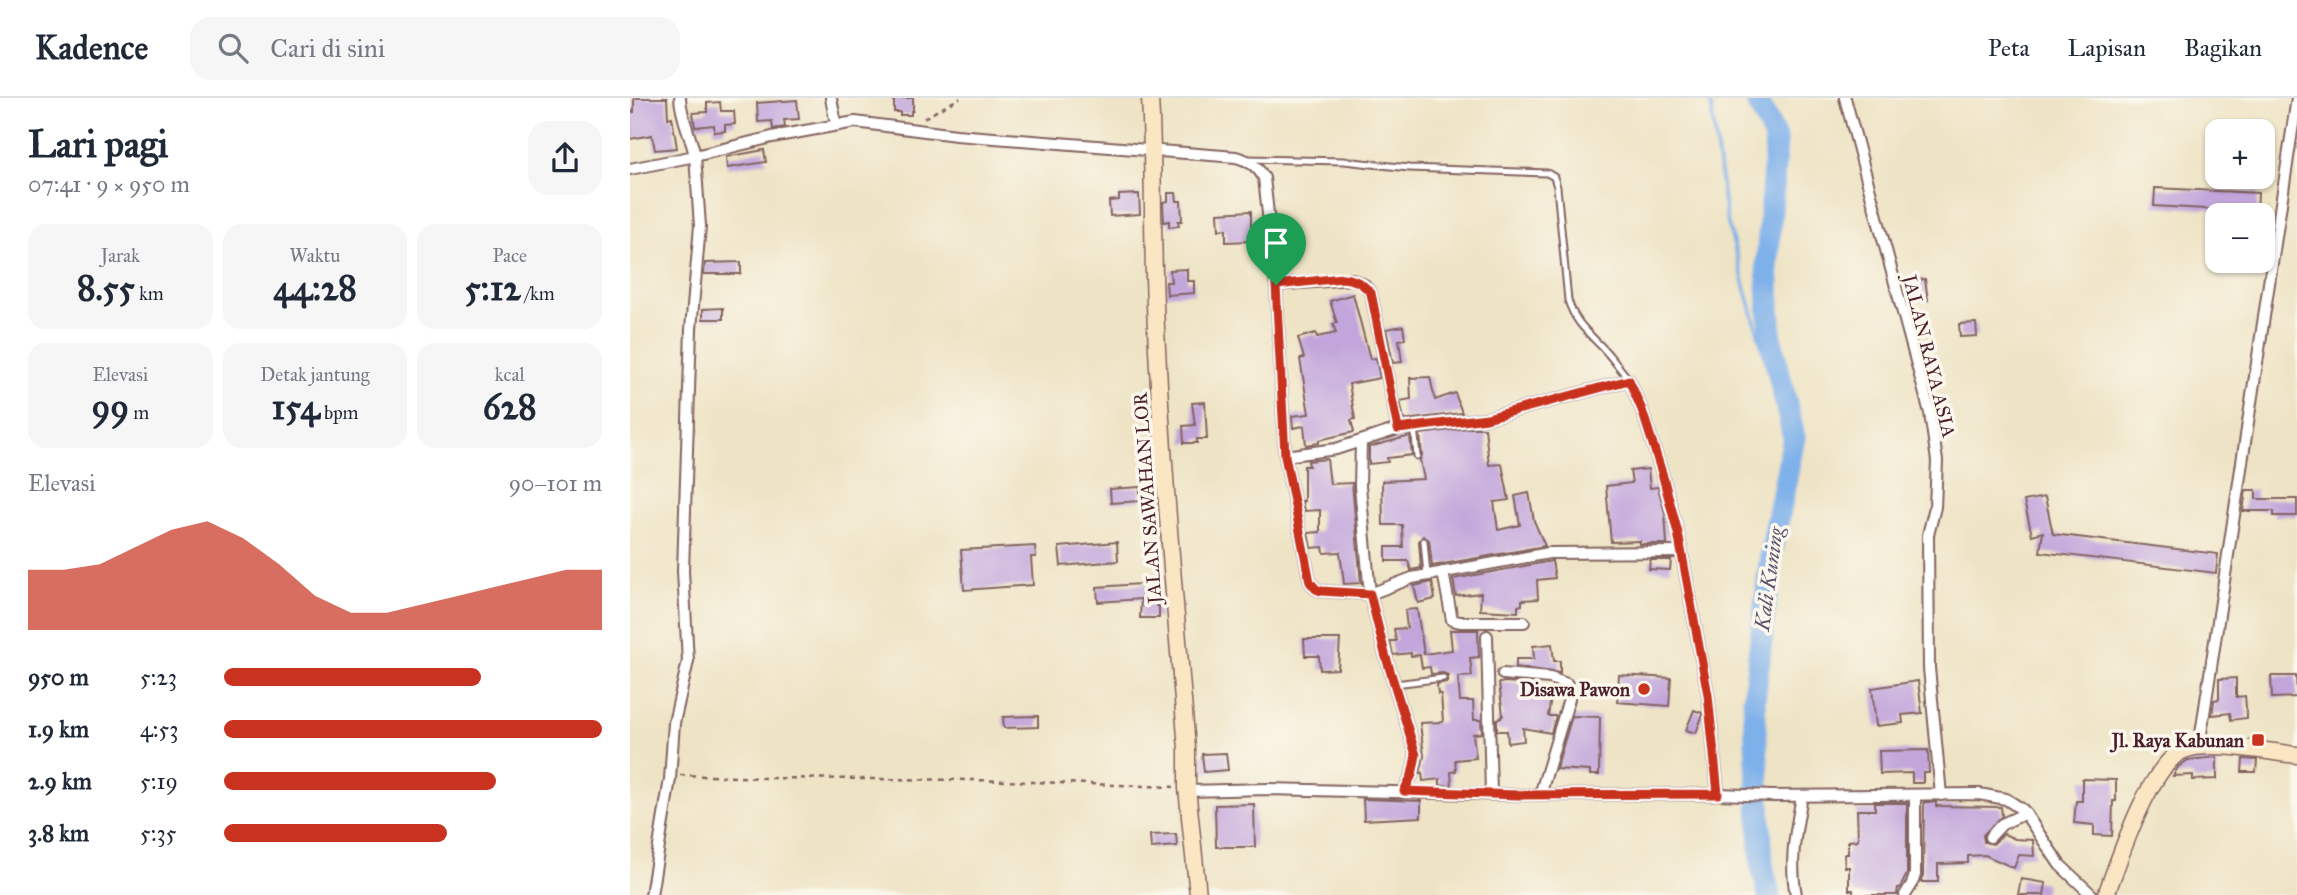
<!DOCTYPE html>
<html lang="id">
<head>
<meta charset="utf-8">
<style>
	body { margin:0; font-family:"IM FELL Great Primer",serif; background:#f6f6f7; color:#1f2937; height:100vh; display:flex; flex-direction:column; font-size:26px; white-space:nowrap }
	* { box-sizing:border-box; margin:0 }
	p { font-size:23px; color:#747a83 }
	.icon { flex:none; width:38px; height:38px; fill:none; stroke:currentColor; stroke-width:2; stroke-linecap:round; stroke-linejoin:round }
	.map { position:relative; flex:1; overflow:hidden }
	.drawer { display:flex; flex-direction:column; background:#fff; width:630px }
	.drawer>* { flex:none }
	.fabs { position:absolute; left:1575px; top:21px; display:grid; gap:14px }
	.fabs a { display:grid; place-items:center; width:70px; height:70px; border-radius:14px; background:#fff; box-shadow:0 2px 5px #0004; font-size:35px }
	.pin { position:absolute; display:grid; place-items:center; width:60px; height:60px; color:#fff; margin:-72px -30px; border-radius:50% 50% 50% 0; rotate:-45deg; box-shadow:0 0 7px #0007 }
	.pin .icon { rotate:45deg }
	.round { display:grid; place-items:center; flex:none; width:74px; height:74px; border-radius:21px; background:#f6f6f7 }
	.headline { display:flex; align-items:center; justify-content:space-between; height:119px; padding:0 28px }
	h1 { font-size:38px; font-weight:700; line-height:52px }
	.metrics { display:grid; grid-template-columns:repeat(3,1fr); gap:10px; height:119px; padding:7px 28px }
	.metrics div { display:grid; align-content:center; border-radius:18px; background:#f6f6f7; text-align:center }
	.metrics b { font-size:35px; font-weight:700 }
	.metrics small { font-size:19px; font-weight:400 }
	.metrics p { font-size:19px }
	.chart { height:196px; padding:14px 28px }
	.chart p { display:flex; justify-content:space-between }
	.chart svg { width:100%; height:126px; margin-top:7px; fill:#c8321e; opacity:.7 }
	ul { padding:0 28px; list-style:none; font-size:23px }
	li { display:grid; grid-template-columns:112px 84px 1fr; align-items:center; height:52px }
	li i { height:18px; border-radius:9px; background:#c8321e }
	header { display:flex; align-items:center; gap:42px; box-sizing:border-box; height:98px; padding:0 35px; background:#fff; border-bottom:2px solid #e0e1e3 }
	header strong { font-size:33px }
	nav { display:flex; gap:38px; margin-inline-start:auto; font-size:24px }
	.search { width:490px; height:63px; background:#f6f6f7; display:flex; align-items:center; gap:18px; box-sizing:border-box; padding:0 24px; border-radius:21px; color:#747a83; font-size:26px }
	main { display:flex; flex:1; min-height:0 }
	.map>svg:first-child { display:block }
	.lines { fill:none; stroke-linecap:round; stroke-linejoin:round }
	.stream { stroke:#7eb0ea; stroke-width:3.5 }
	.river { stroke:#7eb0ea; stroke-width:23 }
	.building { fill:#c2a6db }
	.lane-casing { stroke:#836461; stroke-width:9 }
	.street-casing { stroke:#836461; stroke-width:14 }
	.secondary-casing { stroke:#836461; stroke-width:19 }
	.path { stroke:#836461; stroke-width:2.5; stroke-dasharray:5 5; stroke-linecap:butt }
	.lane { stroke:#fff; stroke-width:5 }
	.street { stroke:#fff; stroke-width:10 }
	.secondary { stroke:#fbe6c4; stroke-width:16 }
	.route-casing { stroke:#fff; stroke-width:14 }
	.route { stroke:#c8321e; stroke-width:9 }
	.poi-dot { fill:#c8321e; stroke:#fbf7ec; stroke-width:2.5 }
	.labels { text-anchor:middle; stroke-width:7; stroke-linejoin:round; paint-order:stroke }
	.street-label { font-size:19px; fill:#4a1f2b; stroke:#fbf7ec }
	.poi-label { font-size:19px; font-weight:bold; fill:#4a1f2b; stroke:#fbf7ec; text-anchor:end }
	.water-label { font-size:21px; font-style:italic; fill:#5c526e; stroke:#fbf7ec }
</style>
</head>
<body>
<header>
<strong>Kadence</strong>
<div class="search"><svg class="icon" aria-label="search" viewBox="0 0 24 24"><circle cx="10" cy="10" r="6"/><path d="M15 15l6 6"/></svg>Cari di sini</div>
<nav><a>Peta</a><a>Lapisan</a><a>Bagikan</a></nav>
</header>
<main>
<section class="drawer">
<div class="headline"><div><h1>Lari pagi</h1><p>07:41 · 9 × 950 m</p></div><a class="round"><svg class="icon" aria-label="share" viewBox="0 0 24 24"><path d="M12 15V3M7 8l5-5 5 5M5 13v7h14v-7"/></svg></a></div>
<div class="metrics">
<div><p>Jarak</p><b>8.55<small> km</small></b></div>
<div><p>Waktu</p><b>44:28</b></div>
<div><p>Pace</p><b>5:12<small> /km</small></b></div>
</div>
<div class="metrics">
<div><p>Elevasi</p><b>99<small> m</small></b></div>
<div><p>Detak jantung</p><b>154<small> bpm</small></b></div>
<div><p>kcal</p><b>628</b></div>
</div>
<div class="chart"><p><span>Elevasi</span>90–101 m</p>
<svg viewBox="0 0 160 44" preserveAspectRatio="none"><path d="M0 44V23L10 23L20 21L30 15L40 9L50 6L60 12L70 21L80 32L90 38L100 38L110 35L120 32L130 29L140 26L150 23L160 23V44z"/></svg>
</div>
<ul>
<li><b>950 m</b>5:23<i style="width:68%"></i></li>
<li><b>1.9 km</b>4:53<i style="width:100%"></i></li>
<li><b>2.9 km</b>5:19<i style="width:72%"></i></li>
<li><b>3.8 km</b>5:35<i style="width:59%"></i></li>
</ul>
</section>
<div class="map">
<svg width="1667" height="797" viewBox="0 0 1667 797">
	<rect width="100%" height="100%" fill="#fbf7ec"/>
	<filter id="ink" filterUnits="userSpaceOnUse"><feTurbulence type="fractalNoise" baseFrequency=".0143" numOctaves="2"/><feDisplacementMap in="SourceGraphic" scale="14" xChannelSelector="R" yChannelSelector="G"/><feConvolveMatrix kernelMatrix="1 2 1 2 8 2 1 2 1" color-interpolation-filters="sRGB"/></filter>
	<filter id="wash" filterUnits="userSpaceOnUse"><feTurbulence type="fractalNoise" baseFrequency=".00686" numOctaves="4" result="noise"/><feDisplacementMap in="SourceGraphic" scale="28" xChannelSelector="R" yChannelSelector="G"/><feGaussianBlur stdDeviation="1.57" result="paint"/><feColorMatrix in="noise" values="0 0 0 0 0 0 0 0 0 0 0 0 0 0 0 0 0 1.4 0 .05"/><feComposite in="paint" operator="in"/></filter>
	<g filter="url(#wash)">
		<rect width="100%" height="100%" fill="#eee3c4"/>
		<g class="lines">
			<path class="stream" d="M1080,0L1096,119L1157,340L1156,350"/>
			<path class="river" d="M1126,0L1146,42L1137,167L1141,243L1164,339L1141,457L1124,602L1132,767L1139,797"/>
		</g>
		<g id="blocks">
			<g class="building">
				<path d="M4,0H37L38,20L42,19L47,50L25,52L22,37L0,41V14H4Z"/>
				<path d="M264,0H283V13H281V17H270V14H264Z"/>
				<path d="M167,2L169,21L154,22L155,29L143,31L142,23L128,24L127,5Z"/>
				<path d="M90,4L91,13H104L105,26L95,27V33L84,34V27L65,29L63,15L77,14V5Z"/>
				<path d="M134,52L136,64L97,70L96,59Z"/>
				<path d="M1525,90L1628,95L1627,114L1524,108Z"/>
				<path d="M538,95H546L547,103H551L552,123H548L549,128L539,129V123L534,124L533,104L538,103Z"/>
				<path d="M509,96L510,116L480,118L479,103L489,102V97Z"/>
				<path d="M621,113V143L596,144V131L589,132L588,115Z"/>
				<path d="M111,164V176H74L75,165Z"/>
				<path d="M557,171V183H564V195L537,197L536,184H541L540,172Z"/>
				<path d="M1295,181L1298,202L1280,204L1277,183Z"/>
				<path d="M723,196L740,261L746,260L750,280L719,286L725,321L721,322L724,334L689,342V345L676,347L674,328L663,330L662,318L679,316L670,261L674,260L668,240L686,235L687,239L706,235L703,226L707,225L700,203Z"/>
				<path d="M93,210V221H73V211Z"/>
				<path d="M1346,225L1347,238L1330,239L1329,226Z"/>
				<path d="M773,228L775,241L769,242L772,264L763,265L756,231Z"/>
				<path d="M800,279L805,302L825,295L832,315L774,322L770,303L781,301L780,280Z"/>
				<path d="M575,304L577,341H567V345H554L553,328L565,327L562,305Z"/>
				<path d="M837,330H855L859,367L872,366L879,402L864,404L868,432L890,427L885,398L899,395L904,423L915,448L802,468L799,442L793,438L789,443L791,470L781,472L778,463H756V449H773L772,427H753L752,383L794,381L790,362L792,357L790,336Z"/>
				<path d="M780,338L782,357L757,360L758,364L739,366V349Z"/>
				<path d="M697,361L700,386L722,385L731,485L714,486L710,454L694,455L693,449L681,450L678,435L690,434V412L674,413L672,403H674V368H679L678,363Z"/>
				<path d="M1018,371L1020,390L1028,389L1035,415L1037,446H1010V443L981,444L976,388L1002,385L1000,373Z"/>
				<path d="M510,389V403L481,405L480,391Z"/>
				<path d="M1616,392H1626V401H1667V418H1644V413H1613Z"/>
				<path d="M1415,399L1423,436L1588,456L1586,475L1410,454L1413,434L1402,437L1394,403Z"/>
				<path d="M487,444L488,463L431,468L429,449Z"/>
				<path d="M405,448L406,459H401L403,487L334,492L331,452Z"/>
				<path d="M1020,462H1041L1040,472L1019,471Z"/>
				<path d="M922,463L925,480L907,482L908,501L892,502V507L888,508V514L850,512L851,495L826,498L823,481Z"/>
				<path d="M802,484L805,501L788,505L784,488Z"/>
				<path d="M525,485L526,508H529V520H510L511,501L468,504L467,489Z"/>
				<path d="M787,511L794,556L822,552L820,532H848L849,559L840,560L842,578L828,579L830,603H843L844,622H851L852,635L843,636L846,660L825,662L826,673L821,674L822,688L810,687V681L793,683L792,675L790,676L794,658L790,625L813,624L811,596H808L807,586L817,584L818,577L813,575L801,576L800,569L792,570L790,557L781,558V555L763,557L760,543H766L764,531L777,530L775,512Z"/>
				<path d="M674,541H710L708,571L690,572L689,558H675Z"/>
				<path d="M922,546L924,563H930V575L886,569V561H904L903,548Z"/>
				<path d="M989,577L1041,580L1039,608L987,604Z"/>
				<path d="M1641,578H1666L1667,599L1642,600Z"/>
				<path d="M1606,580V599L1615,598L1617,620L1601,622L1600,615L1582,617L1584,602L1589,601V581Z"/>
				<path d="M1288,583L1292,615L1272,617L1273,625L1246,628L1242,590Z"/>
				<path d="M875,584L901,586L902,597L921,600L918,618H926L921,635L893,630L894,643L878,645L877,633H867V621L871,620L873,617L869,585Z"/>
				<path d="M1064,612L1072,615V619L1066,635L1056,632Z"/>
				<path d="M408,618V629L374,630L373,619Z"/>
				<path d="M942,618L970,619L969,677H960V673L926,671Z"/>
				<path d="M1298,652L1299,675H1293V685H1282V675L1250,676L1249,653Z"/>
				<path d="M596,655L598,672L574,674L572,656Z"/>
				<path d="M1587,659V681L1563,682V677L1543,678L1548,669L1558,662Z"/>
				<path d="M1613,661L1627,662L1626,674H1612Z"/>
				<path d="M1452,681L1486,682V703H1483L1482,738L1464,737V727L1444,725L1446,703H1452Z"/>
				<path d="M733,701L791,703V719L734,722Z"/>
				<path d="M1294,704H1306V708L1371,709L1372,718L1353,737L1354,744L1363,746L1374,736L1385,741L1403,742L1404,758L1389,757L1384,770L1355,757L1338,758V765L1308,766V784H1291L1293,777Z"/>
				<path d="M1245,705H1277V776L1270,790H1268L1267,797H1223V792H1219V769H1215L1214,756H1218V743L1228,742L1227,712H1245Z"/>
				<path d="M624,706L625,749H586L585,707Z"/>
				<path d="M546,736L547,748L521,750L520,737Z"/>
				<path d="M1391,781L1416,785L1414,797H1388Z"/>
			</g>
		</g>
	</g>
	<g filter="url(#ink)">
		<use href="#blocks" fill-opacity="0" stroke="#836461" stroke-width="2"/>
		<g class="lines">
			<g class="lane-casing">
				<g id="lane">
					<path d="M618,61L714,63L779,70L917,75L924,79L927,89L938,202C944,222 955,232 970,247C980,257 989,270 999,281"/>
					<path d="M784,329L787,358"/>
					<path d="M794,443L797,477"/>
					<path d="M765,586L813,580"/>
				</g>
			</g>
			<g class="street-casing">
				<g id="street">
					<path d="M50,0C51,20 61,38 65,58L142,39L225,24L326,37L606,59C618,62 628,68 634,80L646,187L655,358L680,484L686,491L691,493L740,496L755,556L786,657L782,677L774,693"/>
					<path d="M201,0L206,26"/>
					<path d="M1215,0L1300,315L1307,363L1305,409L1298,437L1299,570L1311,697"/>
					<path d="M0,71L65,58L70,128L61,231L53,473L58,563L44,625L40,681L21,797"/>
					<path d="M646,187L722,181L733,186L741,195L768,331"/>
					<path d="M731,344L730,388L740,496L782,480L919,455L1051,454"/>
					<path d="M655,358L706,351L768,331L857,320L999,282L1012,312L1032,375L1048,435L1078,597L1088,696"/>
					<path d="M813,474L822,522L830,524H894"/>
					<path d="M857,538L861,696"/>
					<path d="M873,576L920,580L937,586L939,601L910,697"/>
					<path d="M1569,649L1667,0"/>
					<path d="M557,693L638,691L888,697L1088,696L1143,698L1349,696L1376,701L1393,712L1430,767L1462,797"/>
					<path d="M1360,739L1372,726L1396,715"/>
					<path d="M1166,797C1159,763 1166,732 1172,698"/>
					<path d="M1275,797L1282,786L1285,777V698"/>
				</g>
			</g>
			<g class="secondary-casing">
				<g id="secondary">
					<path d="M520,0C524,69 522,138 525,207C531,355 545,503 557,651V690L568,797"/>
					<path d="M1476,797C1489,762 1519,667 1554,652C1579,642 1639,654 1667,657"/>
				</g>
			</g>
			<g class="path">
				<path d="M294,20L330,0"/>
				<path d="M50,677L135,680L346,682L544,689"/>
			</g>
			<use href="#lane" class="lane"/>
			<use href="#street" class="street"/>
			<use href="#secondary" class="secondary"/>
		</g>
	</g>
	<g class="lines" filter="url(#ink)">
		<g class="route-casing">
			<path id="route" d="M712,180C725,181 732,185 741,195L768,331L857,320L999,282L1012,312L1032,375L1048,435L1078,597L1088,696L888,697L774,693L782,677L786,657L755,556L740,496L691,493L686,491L680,484L655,358L646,187Z"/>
		</g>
		<use href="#route" class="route"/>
	</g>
	<g class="poi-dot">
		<circle cx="1014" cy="591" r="7"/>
		<rect x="1621" y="635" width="14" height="14" rx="3.5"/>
	</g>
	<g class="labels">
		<g class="street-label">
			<text transform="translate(1300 258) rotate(76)" y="7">JALAN RAYA ASIA</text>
			<text transform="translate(517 400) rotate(-94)" y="7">JALAN SAWAHAN LOR</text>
		</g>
		<g class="poi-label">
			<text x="1000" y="598">Disawa Pawon</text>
			<text x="1614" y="649">Jl. Raya Kabunan</text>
		</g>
		<g class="water-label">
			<text transform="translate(1139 481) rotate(-82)" y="7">Kali Kuning</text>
		</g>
	</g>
</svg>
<div class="fabs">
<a>+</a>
<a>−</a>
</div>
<div class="pin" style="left:646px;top:187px;background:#1e9e55"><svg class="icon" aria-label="arrive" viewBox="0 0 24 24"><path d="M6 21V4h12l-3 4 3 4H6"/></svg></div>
</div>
</main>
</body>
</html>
